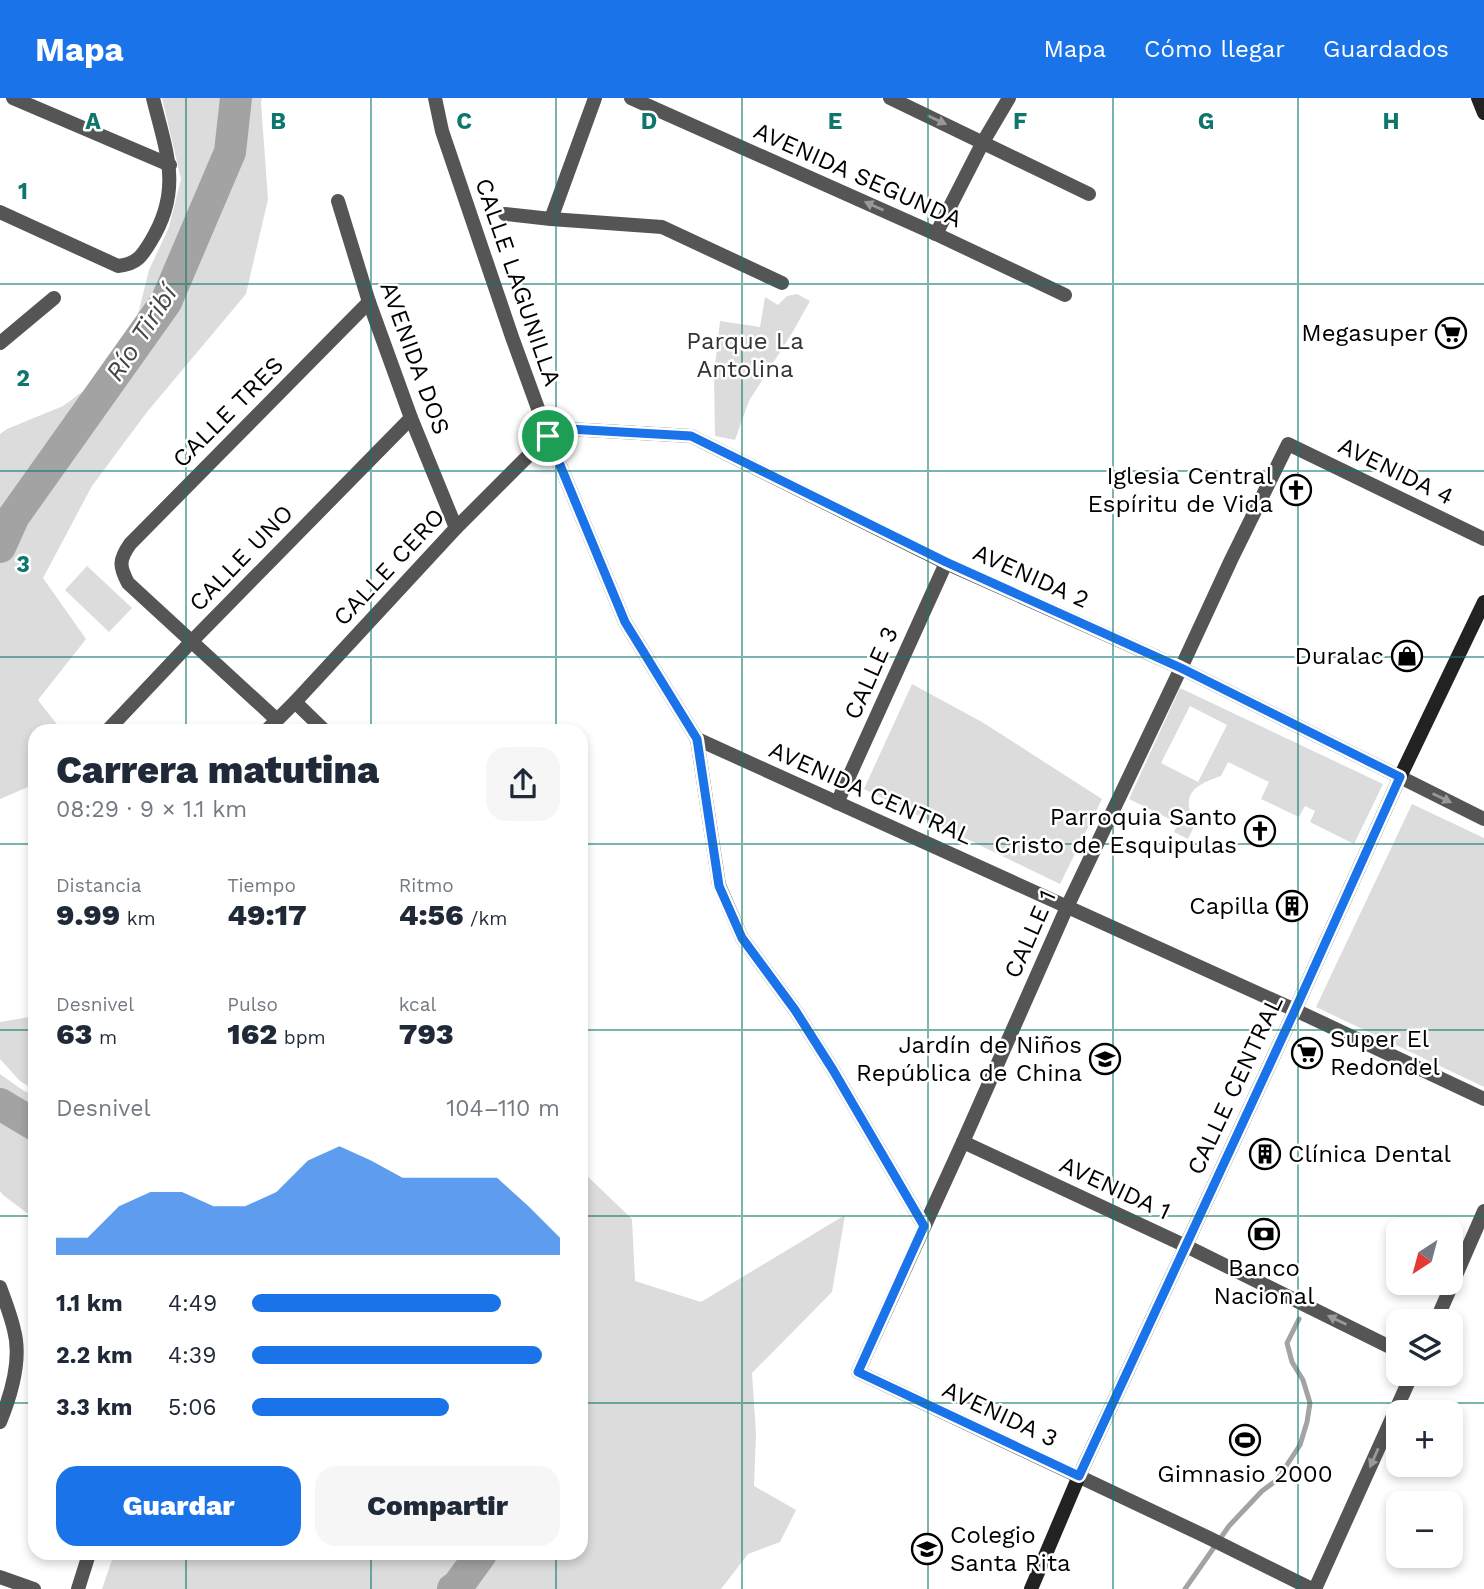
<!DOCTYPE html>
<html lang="es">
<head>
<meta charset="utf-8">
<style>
	body { margin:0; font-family:"Work Sans",sans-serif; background:#f6f6f7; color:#1f2937; height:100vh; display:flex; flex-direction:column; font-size:26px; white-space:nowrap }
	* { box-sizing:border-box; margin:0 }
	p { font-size:23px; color:#747a83 }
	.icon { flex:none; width:38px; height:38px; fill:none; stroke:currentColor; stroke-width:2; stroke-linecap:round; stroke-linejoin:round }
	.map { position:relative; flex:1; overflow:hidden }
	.side { position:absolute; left:28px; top:626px; width:560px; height:836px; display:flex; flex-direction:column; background:#fff; border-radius:21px; box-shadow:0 4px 10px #0003 }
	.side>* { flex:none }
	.needle { width:46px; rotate:216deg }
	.tools { position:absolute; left:1386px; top:1120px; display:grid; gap:14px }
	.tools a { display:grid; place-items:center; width:77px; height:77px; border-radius:14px; background:#fff; box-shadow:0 4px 10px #0003; font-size:35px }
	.pin { position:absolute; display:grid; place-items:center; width:60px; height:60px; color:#fff; margin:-30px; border:4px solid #fff; border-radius:50%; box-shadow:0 2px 7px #0007 }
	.round { display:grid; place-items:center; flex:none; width:74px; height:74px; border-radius:21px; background:#f6f6f7 }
	.head { display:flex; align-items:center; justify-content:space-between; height:119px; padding:0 28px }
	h1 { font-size:38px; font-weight:800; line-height:52px }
	.figures { display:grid; grid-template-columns:repeat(3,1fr); gap:10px; height:119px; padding:7px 28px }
	.figures div { display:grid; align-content:center }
	.figures b { font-size:30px; font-weight:800 }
	.figures small { font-size:19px; font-weight:400 }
	.figures p { font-size:19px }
	.chart { height:196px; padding:14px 28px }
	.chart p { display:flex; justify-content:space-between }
	.chart svg { width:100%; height:126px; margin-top:7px; fill:#1a73e8; opacity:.7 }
	.primary-button { display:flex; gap:14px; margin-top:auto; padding:14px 28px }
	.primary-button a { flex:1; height:80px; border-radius:21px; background:#1a73e8; color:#fff; font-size:28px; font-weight:800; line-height:80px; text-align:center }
	.primary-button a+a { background:#f6f6f7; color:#1f2937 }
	ul { padding:0 28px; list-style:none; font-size:23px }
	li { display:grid; grid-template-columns:112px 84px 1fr; align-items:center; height:52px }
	li i { height:18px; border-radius:9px; background:#1a73e8 }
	header { display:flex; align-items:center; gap:42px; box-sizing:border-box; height:98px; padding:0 35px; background:#1a73e8; color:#fff }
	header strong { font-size:33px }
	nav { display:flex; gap:38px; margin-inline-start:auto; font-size:24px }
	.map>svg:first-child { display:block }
	.green { fill:#dcdcdc; fill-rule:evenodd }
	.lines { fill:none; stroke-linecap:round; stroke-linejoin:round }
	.stream { stroke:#a3a3a3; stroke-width:5 }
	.river { stroke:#a3a3a3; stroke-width:32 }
	.minor { stroke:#555; stroke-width:14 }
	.tertiary { stroke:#555; stroke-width:14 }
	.secondary { stroke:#222; stroke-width:14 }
	.oneway { fill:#999 }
	.route-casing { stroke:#fff; stroke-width:14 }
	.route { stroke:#1a73e8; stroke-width:9 }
	.grid { fill:none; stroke:#0f766e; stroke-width:2; stroke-opacity:0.55 }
	.labels { text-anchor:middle; stroke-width:5; stroke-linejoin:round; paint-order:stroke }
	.street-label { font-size:24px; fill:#000; stroke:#fff }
	.poi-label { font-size:24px; fill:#000; stroke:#fff; text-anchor:end }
	.park-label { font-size:24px; fill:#333; stroke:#fff }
	.water-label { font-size:26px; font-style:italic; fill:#444; stroke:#fff }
	.grid-label { font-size:23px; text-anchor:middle; font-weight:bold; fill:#0f766e; stroke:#fff; stroke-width:5; stroke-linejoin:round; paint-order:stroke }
</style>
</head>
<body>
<header>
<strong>Mapa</strong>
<nav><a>Mapa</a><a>Cómo llegar</a><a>Guardados</a></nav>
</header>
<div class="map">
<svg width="1484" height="1491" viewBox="0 0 1484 1491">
	<rect width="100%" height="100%" fill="#fff"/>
	<g class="green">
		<path d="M162,0H262L261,5L268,101L246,196L147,314L92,388L43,480L86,541L38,602L62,633L35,634V686L0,701V336L7,331L63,308L97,283L134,232L149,172L169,129L181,81Z"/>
		<path d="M797,196L810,203L792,235L749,303L735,342L715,338L714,277L720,223L760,229L765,199L778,207L787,198Z"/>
		<path d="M87,468L132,510L109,534L65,492Z"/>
		<path d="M912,586L982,624L1102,701L1060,786L864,691Z"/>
		<path d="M1180,590L1383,686L1354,746L1310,724L1315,713L1305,708L1299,719L1261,701L1269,684L1228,664L1221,678C1194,687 1180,696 1195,726L1188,741L1174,734L1178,725L1129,701ZM1190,608L1227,627L1198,684L1161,665Z"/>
		<path d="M1412,706L1484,740V989L1316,909Z"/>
		<path d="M35,918V992L20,983L0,961V924Z"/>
		<path d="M0,976L24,993L35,997V1121L3,1097L0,1093Z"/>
		<path d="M581,1072L632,1121L635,1183L701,1204L845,1117L832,1194L752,1275L756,1336L754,1388L796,1412L780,1444L748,1456L721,1491H102L114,1456H581Z"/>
	</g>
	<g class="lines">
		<path class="stream" d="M1185,1491L1229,1428L1262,1393L1277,1382L1300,1347L1307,1324L1310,1305L1303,1282L1292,1264L1287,1245L1299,1221"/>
		<g class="river">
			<path d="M0,449L14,418L166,204L230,54L236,0"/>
			<path d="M0,1006L35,1027"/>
			<path d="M453,1491L457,1489L481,1456"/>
		</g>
		<g class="minor">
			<path d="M13,0L170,67"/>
			<path d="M435,0L442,33L512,239L548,338L625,524L697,641L719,787L742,840L795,912L833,972L924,1128"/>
			<path d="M631,0L936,136L1065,197"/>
			<path d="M890,0L1089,96"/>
			<path d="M338,103L369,204L411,320L456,430"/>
			<path d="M0,114L118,168C137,166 142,158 151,143C183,91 166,53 153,0"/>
			<path d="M505,116L551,121L662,129L782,185"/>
			<path d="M551,121L595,0"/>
			<path d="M936,136L983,44L1009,0"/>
			<path d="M0,245L54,200"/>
			<path d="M295,604L326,634"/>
			<path d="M277,622L128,485C119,468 119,462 130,446L369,204"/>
			<path d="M106,634L192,543L411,320"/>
			<path d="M265,634L295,604L456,430L548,338L569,331L691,338L946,465L1181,570L1400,679"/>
			<path d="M457,634V633"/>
			<path d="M697,641L1295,912"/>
			<path d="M837,705L946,465"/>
			<path d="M963,1044L1186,1148L1398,1253"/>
			<path d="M0,1189C5,1203 11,1218 14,1232C22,1261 11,1297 0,1324"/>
			<path d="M1436,1223L1484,1113"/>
			<path d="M0,1479L34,1491"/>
			<path d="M78,1491L89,1456"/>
			<path d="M1312,1491L1207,1439L858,1274L963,1044L1067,809L1181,570L1231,462L1288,346L1484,441"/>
			<path d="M1315,1491L1412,1276"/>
		</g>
		<g class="tertiary">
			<path d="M1400,679L1484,721"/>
			<path d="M1295,912L1484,1001"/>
		</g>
		<g class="secondary">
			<path d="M1478,0L1484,15"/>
			<path d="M1031,1491L1079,1378L1295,912L1400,679L1484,504"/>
		</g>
	</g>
	<defs><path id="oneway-solid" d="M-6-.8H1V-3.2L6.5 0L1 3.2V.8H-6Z" transform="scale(1.75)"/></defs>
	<g class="oneway">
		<use href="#oneway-solid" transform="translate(937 22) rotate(25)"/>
		<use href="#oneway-solid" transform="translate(874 108) rotate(-156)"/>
		<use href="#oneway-solid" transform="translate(1442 700) rotate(26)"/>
		<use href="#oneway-solid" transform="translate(1337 1222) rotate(-154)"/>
		<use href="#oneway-solid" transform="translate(1374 1360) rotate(114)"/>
	</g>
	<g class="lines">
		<g class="route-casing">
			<path id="route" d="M569,331L691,338L946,464L1181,570L1400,679L1295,912L1079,1378L858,1274L924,1128L833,972L795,912L742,840L719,788L697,641L625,524L548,338Z"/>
		</g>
		<use href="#route" class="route"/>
	</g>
	<path class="grid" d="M186,0V634M371,0V634M556,0V634M742,0V1491M928,0V1491M1113,0V1491M1298,0V1491M0,186H1484M0,373H1484M0,559H1484M0,746H35M581,746H1484M0,932H35M581,932H1484M0,1118H35M581,1118H1484M0,1305H35M581,1305H1484M186,1456V1491M371,1456V1491M556,1456V1491"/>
	<defs>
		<g id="supermarket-ring" transform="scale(1.575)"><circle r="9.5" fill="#fff" stroke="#000" stroke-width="1.5"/><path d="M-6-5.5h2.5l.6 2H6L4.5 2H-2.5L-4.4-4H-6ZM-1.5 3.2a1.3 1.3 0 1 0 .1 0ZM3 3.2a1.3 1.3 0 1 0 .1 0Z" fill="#000"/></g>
		<g id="church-ring" transform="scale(1.575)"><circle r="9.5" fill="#fff" stroke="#000" stroke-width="1.5"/><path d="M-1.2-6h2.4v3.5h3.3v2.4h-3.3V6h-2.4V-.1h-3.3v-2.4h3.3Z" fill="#000"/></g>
		<g id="shop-ring" transform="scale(1.575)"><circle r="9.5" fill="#fff" stroke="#000" stroke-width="1.5"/><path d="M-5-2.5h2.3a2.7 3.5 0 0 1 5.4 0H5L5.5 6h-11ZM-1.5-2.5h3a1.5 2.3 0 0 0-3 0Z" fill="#000"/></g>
		<g id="building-ring" transform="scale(1.575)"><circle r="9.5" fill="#fff" stroke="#000" stroke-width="1.5"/><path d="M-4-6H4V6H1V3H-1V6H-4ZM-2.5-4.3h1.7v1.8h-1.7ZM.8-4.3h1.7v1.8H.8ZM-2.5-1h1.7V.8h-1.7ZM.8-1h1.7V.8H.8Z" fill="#000"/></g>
		<g id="school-ring" transform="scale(1.575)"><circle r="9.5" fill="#fff" stroke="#000" stroke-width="1.5"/><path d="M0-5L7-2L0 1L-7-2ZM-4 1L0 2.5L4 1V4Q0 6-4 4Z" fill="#000"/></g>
		<g id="bank-ring" transform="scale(1.575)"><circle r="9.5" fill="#fff" stroke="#000" stroke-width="1.5"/><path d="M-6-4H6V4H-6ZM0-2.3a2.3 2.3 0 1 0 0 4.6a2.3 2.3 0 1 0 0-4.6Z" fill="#000"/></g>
		<g id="stadium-ring" transform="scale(1.575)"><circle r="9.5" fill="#fff" stroke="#000" stroke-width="1.5"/><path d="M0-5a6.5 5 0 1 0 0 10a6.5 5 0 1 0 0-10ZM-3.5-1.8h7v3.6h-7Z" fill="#000"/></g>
	</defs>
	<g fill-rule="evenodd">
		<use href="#supermarket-ring" x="1451" y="235"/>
		<use href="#church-ring" x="1296" y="392"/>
		<use href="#shop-ring" x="1407" y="558"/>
		<use href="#church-ring" x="1260" y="733"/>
		<use href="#building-ring" x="1292" y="808"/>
		<use href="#supermarket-ring" x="1307" y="955"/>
		<use href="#school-ring" x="1105" y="961"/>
		<use href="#building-ring" x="1265" y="1056"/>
		<use href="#bank-ring" x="1264" y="1136"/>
		<use href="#stadium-ring" x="1245" y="1342"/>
		<use href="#school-ring" x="927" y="1451"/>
	</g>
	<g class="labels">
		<g class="street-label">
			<text transform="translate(858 77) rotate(24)" y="8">AVENIDA SEGUNDA</text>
			<text transform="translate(518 184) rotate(71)" y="8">CALLE LAGUNILLA</text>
			<text transform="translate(415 260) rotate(70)" y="8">AVENIDA DOS</text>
			<text transform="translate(228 314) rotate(-45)" y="8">CALLE TRES</text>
			<text transform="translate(1396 373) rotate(26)" y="8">AVENIDA 4</text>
			<text transform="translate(241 460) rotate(-46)" y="8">CALLE UNO</text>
			<text transform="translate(389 469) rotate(-47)" y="8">CALLE CERO</text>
			<text transform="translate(1031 478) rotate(24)" y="8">AVENIDA 2</text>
			<text transform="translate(871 575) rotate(-66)" y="8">CALLE 3</text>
			<text transform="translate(871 695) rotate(24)" y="8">AVENIDA CENTRAL</text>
			<text transform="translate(1030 836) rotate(-66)" y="8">CALLE 1</text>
			<text transform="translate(1235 987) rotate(-65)" y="8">CALLE CENTRAL</text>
			<text transform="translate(1115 1090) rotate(25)" y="8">AVENIDA 1</text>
			<text transform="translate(1000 1316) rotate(25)" y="8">AVENIDA 3</text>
		</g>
		<g class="poi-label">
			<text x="1428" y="243">Megasuper</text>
			<text x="1273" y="386">Iglesia Central<tspan x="1273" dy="28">Espíritu de Vida</tspan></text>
			<text x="1384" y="566">Duralac</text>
			<text x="1237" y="727">Parroquia Santo<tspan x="1237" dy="28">Cristo de Esquipulas</tspan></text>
			<text x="1269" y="816">Capilla</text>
			<text x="1330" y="949" text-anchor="start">Super El<tspan x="1330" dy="28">Redondel</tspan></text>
			<text x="1082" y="955">Jardín de Niños<tspan x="1082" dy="28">República de China</tspan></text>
			<text x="1288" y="1064" text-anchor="start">Clínica Dental</text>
			<text x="1264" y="1178" text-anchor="middle">Banco<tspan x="1264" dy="28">Nacional</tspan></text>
			<text x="1245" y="1384" text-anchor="middle">Gimnasio 2000</text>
			<text x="950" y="1445" text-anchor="start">Colegio<tspan x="950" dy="28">Santa Rita</tspan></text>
		</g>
		<g class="park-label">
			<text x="745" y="251">Parque La<tspan x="745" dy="28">Antolina</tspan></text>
		</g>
		<g class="water-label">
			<text transform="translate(141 235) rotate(-57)" y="9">Río Tiribí</text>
		</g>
	</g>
	<g class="grid-label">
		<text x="93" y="31">A</text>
		<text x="278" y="31">B</text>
		<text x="464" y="31">C</text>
		<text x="649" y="31">D</text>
		<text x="835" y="31">E</text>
		<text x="1020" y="31">F</text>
		<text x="1206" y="31">G</text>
		<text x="1391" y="31">H</text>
		<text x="23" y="101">1</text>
		<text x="23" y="288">2</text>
		<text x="23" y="474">3</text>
	</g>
</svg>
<div class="tools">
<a><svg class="needle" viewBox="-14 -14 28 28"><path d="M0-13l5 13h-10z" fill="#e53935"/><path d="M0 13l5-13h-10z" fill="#747a83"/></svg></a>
<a><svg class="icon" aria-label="layers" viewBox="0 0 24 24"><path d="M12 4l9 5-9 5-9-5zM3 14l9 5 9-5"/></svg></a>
<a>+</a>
<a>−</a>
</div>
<div class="pin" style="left:548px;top:338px;background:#1e9e55"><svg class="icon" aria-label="arrive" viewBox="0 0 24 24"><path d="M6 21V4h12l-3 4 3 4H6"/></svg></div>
<section class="side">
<div class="head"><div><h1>Carrera matutina</h1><p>08:29 · 9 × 1.1 km</p></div><a class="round"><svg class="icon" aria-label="share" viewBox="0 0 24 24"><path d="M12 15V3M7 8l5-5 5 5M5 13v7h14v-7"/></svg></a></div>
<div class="figures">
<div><p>Distancia</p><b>9.99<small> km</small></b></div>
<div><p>Tiempo</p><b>49:17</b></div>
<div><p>Ritmo</p><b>4:56<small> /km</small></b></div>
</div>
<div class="figures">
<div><p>Desnivel</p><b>63<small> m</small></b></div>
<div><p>Pulso</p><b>162<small> bpm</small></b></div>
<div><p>kcal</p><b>793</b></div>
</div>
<div class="chart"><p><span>Desnivel</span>104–110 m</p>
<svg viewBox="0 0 160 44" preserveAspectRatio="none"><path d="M0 44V38L10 38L20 27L30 22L40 22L50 27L60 27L70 22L80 11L90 6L100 11L110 17L120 17L130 17L140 17L150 27L160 38V44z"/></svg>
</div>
<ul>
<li><b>1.1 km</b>4:49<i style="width:81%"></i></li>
<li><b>2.2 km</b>4:39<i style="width:94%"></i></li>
<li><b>3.3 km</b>5:06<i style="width:64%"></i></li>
</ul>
<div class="primary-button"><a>Guardar</a><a>Compartir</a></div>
</section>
</div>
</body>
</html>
